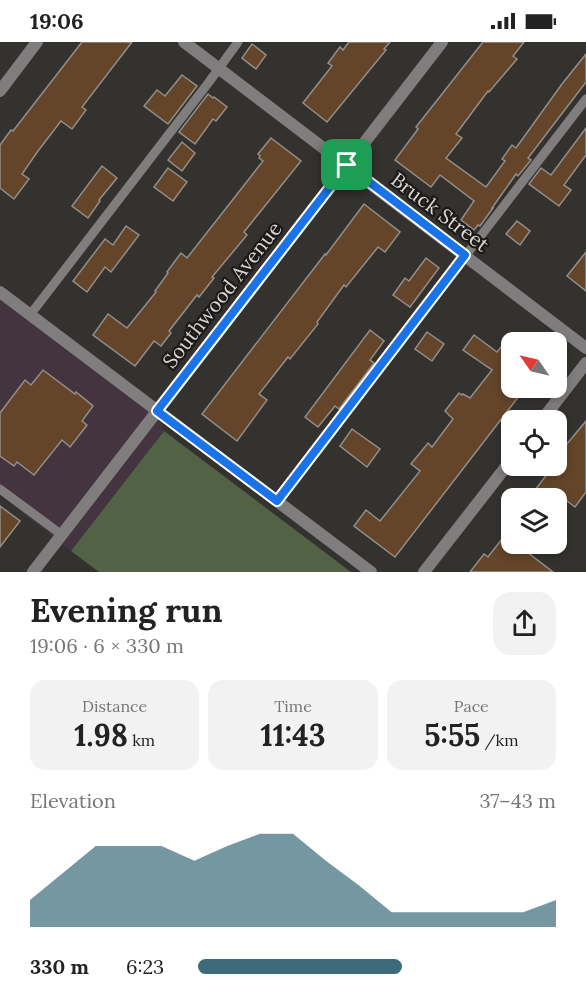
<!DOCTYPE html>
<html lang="en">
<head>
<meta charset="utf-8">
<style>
	body { margin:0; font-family:Lora,serif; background:#f2f2f2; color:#222; height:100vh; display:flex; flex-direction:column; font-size:22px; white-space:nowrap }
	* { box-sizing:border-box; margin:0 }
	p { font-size:20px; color:#767676 }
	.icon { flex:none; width:33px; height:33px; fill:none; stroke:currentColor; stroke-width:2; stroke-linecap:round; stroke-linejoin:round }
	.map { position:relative; height:530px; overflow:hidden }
	.sheet { display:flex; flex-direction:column; background:#fff; flex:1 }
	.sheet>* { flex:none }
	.needle { width:39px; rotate:304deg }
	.controls { position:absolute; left:501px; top:290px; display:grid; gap:12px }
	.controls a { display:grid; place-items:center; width:66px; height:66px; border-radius:12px; background:#fff; box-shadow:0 3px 9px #0003; font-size:30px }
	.pin { position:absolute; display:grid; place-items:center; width:51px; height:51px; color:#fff; margin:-26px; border-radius:12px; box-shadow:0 3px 9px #0006 }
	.round { display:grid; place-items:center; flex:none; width:63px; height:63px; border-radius:18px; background:#f2f2f2 }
	.overview { display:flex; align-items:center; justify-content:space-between; height:102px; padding:0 30px }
	h1 { font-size:33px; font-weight:800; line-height:45px }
	.metrics { display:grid; grid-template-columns:repeat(3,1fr); gap:9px; height:102px; padding:6px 30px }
	.metrics div { display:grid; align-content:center; border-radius:15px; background:#f2f2f2; text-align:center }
	.metrics b { font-size:30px; font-weight:800 }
	.metrics small { font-size:16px; font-weight:400 }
	.metrics p { font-size:16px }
	.chart { height:168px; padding:12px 30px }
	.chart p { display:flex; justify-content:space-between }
	.chart svg { width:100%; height:108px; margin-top:6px; fill:#3c6c7b; opacity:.7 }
	ul { padding:0 30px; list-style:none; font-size:20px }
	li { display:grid; grid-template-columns:96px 72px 1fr; align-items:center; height:45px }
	li i { height:15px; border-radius:8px; background:#3c6c7b }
	.status { display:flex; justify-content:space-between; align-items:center; height:42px; padding:0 30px; background:#fff; direction:ltr }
	.status svg { height:16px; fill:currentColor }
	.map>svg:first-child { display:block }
	.commercial { fill:#443440 }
	.green { fill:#526245 }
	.building { fill:#644529; stroke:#928e8b; stroke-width:1.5 }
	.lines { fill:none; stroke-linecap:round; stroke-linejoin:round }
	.lane { stroke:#7f7d7d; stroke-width:9 }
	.street { stroke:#7f7d7d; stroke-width:12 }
	.route-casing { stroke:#fff; stroke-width:12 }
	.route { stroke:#1a73e8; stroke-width:8 }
	.labels { text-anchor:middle; stroke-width:4.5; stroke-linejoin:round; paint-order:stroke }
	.street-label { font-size:20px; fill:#d8d6d4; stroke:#1b1a19 }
</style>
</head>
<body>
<div class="status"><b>19:06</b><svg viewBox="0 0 49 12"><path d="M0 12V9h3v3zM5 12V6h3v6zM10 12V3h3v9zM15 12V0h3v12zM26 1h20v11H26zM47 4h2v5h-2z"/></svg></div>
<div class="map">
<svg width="586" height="530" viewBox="0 0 586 530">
	<rect width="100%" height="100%" fill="#34322f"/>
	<path class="commercial" d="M0,252L155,367L164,389L71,509L0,453Z"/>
	<path class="green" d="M164,389L351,530H99L71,509Z"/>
	<g class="building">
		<path d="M82,0H132L82,65L86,68L72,87L61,79L38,109L22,132L29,137L14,157L0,146V103L11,88L13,89Z"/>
		<path d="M349,0H390L384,7L386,8L327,80L303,61L332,24L328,21L340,5L343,8Z"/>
		<path d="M483,0H524L513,14L517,17L489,50L488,49L456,92L462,96L446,116L486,145L505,119L502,117L512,103L516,106L562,42L586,12V40L528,116L531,118L518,134L516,132L492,166H493L480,184L478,183L474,188L461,178L474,159L440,133L431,145L395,118L418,87L416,85Z"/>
		<path d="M252,2L266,13L256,27L242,16Z"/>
		<path d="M182,33L197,44L168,82L144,64L157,48L165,54Z"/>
		<path d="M208,52L213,56L214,55L227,65L216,79L213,77L195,102L179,90Z"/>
		<path d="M586,86V113L564,143L571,148L559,164L529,142L541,126L551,133Z"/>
		<path d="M271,96L301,119L244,190L247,193L212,235L214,236L199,255L197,253L169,289L171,291L161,304L154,299L135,324L93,293L108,272L127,286L156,250L155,249L168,231L167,230L181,211L187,216L263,119L259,116L260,114L258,112Z"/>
		<path d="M182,100L195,111L182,129L168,118Z"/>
		<path d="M102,124L117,136L99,158L100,159L88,176L72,164Z"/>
		<path d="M168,126L187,140L173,159L154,145Z"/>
		<path d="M364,162L400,190L385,210L378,205L346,245L344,243L317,280L318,282L290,317L288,315L259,352L267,358L237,399L202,372L325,212L326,213Z"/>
		<path d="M517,179L530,189L520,203L506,192Z"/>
		<path d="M126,184L139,193L111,230L105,225L87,250L73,239L105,197L113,203Z"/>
		<path d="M586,210V249L567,234Z"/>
		<path d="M426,216L439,226L410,265L393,253L405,236L409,239Z"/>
		<path d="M370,288L384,299L370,318L374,321L339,367L335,364L318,385L305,375Z"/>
		<path d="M427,290L444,302L432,319L415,307Z"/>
		<path d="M474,293L497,310L501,305L512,313V345H526L395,515L354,484L366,468L380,479L420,429L411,422L428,401L432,405L453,377L445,369L459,351L462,353L463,352L470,356L492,328L463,308Z"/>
		<path d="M43,328L75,352L76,350L93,364L82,379L87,383L70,405L62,398L34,433L17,420L14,424L0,414V371L25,338L31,343Z"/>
		<path d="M586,379V450L575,465L567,459L556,472V456H529L554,423H556V415Z"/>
		<path d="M352,387L380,407L367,425L340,404Z"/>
		<path d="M0,464L20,479L0,505Z"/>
		<path d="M512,484V501H533L527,510L553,530H470L484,512L488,515Z"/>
	</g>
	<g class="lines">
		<g class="lane">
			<path d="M30,273L209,40L238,0"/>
			<path d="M0,447L62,493"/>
			<path d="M277,459L586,57"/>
		</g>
		<g class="street">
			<path d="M184,0L586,306"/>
			<path d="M0,49L37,0"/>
			<path d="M0,250L371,530"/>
			<path d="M542,378L586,321"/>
			<path d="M33,530L442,0"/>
			<path d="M424,530L512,417"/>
		</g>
	</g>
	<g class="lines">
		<g class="route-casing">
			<path id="route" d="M347,123L465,213L277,459L157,369Z"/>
		</g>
		<use href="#route" class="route"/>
	</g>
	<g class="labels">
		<g class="street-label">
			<text transform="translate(440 170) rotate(37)" y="7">Bruck Street</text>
			<text transform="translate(222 253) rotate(-52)" y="7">Southwood Avenue</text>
		</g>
	</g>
</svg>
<div class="controls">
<a><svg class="needle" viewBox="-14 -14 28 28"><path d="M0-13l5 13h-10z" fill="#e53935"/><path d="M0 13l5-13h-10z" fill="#767676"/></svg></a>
<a><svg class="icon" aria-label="locate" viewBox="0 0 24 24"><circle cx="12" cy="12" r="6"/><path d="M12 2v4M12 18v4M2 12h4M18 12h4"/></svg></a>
<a><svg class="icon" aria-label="layers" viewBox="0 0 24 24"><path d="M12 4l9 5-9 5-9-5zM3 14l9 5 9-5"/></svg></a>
</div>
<div class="pin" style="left:347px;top:123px;background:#1e9e55"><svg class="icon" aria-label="arrive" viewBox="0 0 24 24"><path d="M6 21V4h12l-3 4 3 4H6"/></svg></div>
</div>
<section class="sheet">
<div class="overview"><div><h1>Evening run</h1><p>19:06 · 6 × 330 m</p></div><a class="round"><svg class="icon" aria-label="share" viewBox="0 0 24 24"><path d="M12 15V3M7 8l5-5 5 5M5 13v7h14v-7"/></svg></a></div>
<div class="metrics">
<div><p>Distance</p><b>1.98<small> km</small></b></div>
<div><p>Time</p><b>11:43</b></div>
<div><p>Pace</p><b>5:55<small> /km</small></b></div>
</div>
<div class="chart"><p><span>Elevation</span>37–43 m</p>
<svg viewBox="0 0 160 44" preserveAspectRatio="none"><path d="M0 44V33L10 22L20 11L30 11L40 11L50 17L60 11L70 6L80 6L90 17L100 27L110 38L120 38L130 38L140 38L150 38L160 33V44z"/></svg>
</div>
<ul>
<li><b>330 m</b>6:23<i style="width:57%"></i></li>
</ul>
</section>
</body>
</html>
